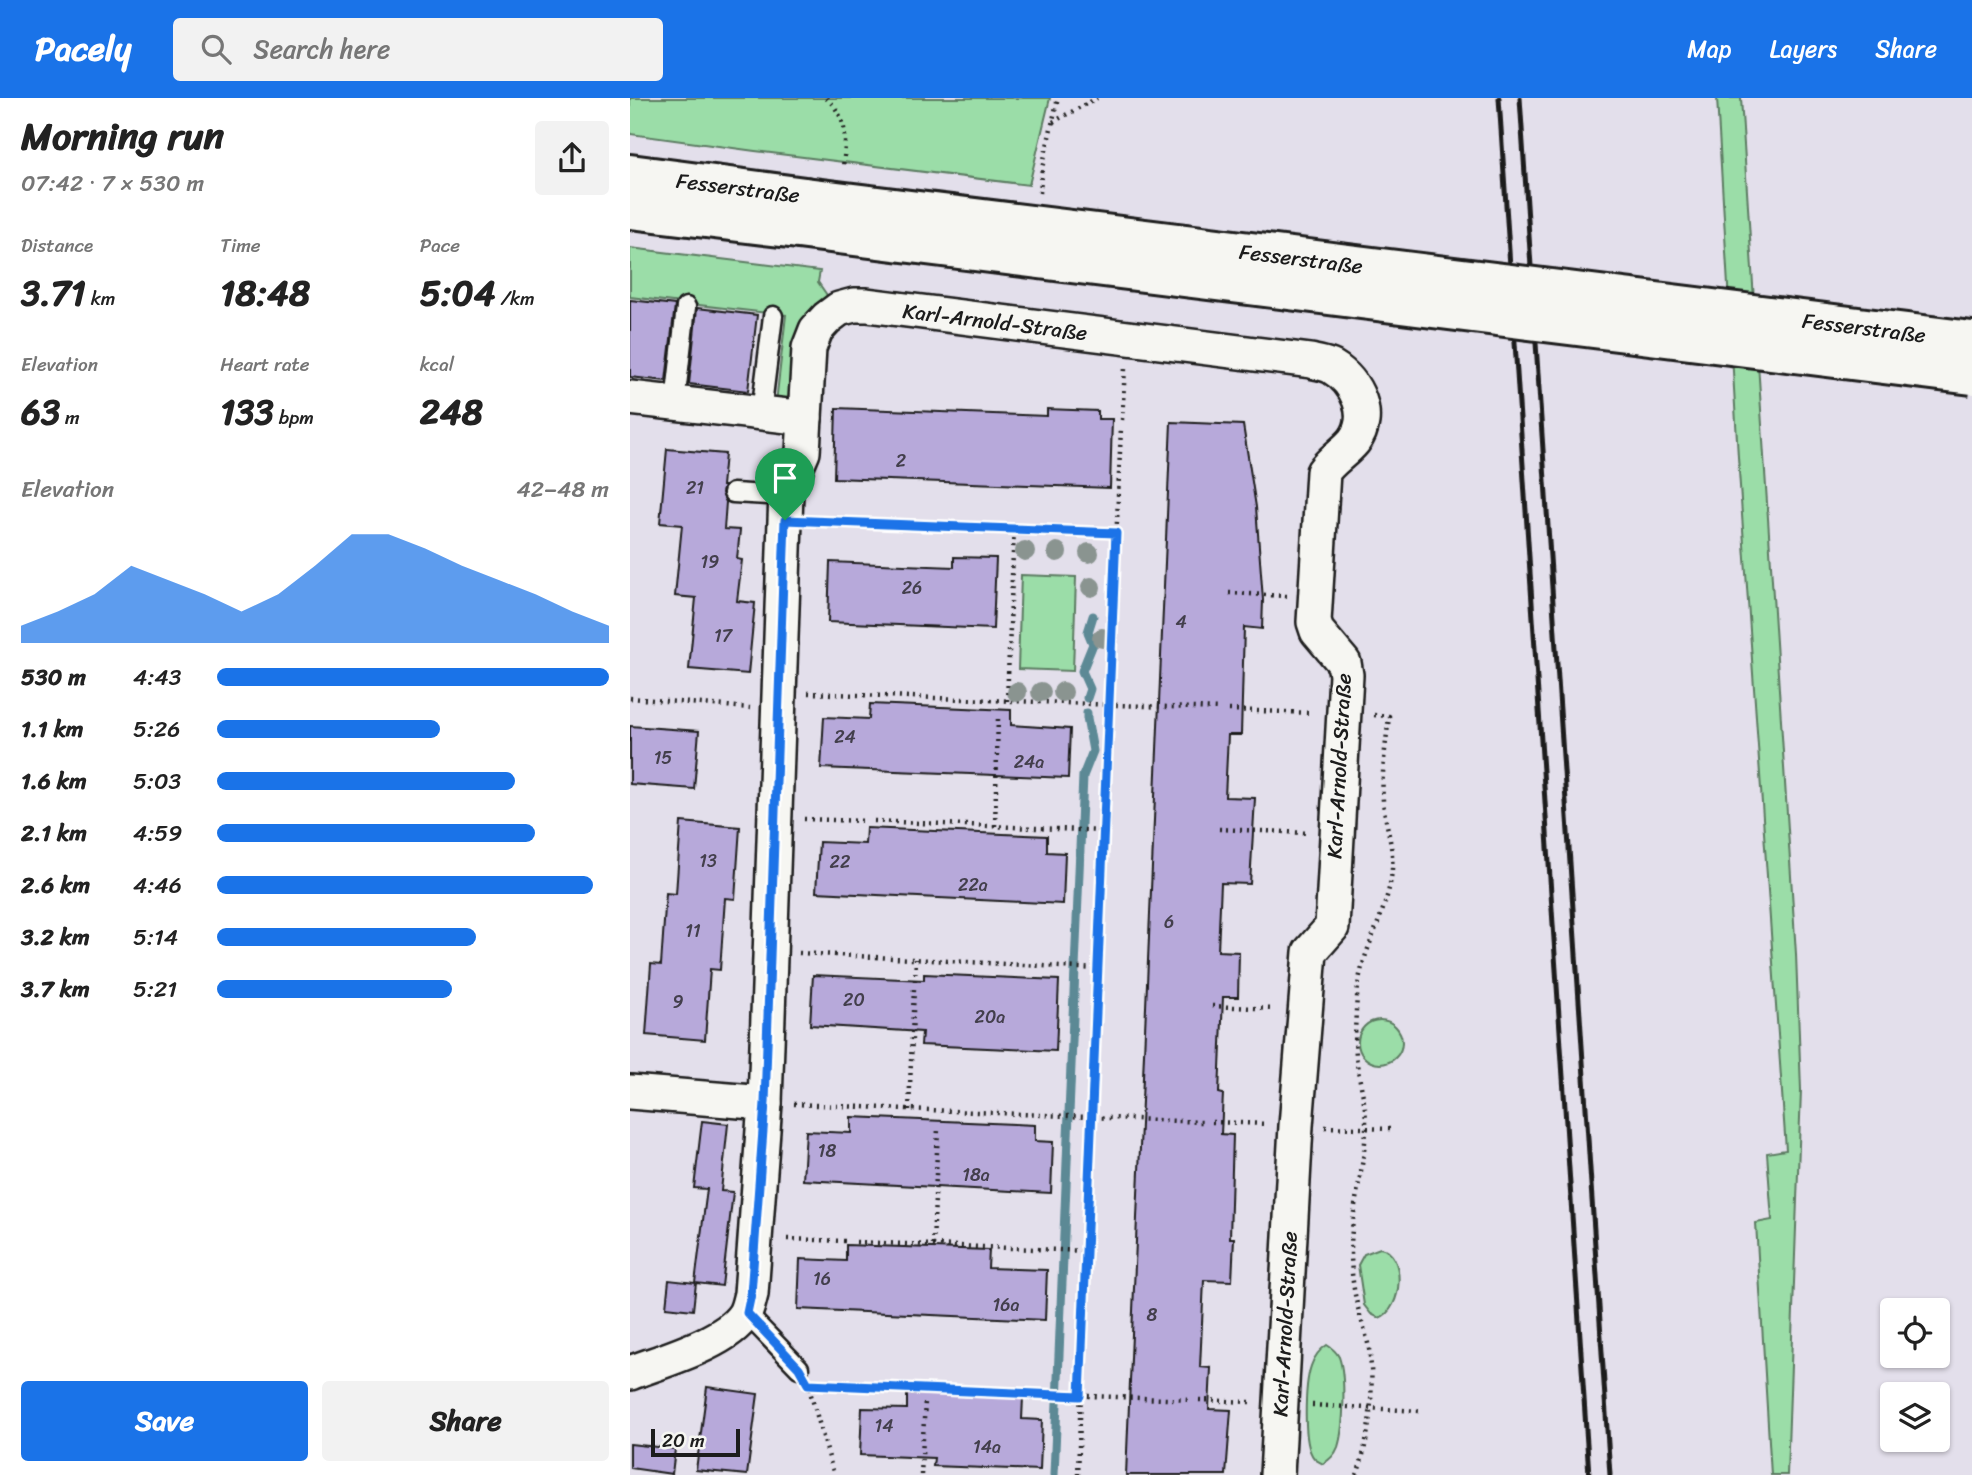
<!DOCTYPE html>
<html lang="en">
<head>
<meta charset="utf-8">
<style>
	body { margin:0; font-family:Sriracha,sans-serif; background:#f2f2f2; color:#222; height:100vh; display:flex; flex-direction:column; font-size:26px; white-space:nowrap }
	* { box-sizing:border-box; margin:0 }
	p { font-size:23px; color:#767676 }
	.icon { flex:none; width:38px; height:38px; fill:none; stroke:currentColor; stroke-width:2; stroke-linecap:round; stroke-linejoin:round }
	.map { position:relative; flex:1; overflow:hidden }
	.panel { display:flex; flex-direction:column; background:#fff; width:630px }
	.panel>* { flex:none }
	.buttons { position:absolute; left:1250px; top:1200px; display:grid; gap:14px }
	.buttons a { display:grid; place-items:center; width:70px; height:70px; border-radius:7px; background:#fff; box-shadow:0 2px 5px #0004; font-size:35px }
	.scale { position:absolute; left:21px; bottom:18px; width:89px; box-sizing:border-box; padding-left:7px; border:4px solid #1c1c1c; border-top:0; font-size:19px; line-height:24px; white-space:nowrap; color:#1c1c1c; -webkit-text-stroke:5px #f6f6f2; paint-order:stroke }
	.pin { position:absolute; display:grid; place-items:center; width:60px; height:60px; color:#fff; margin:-72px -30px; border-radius:50% 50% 50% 0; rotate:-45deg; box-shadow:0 0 7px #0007 }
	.pin .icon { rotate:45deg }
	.round { display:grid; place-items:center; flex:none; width:74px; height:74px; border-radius:7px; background:#f2f2f2 }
	.headline { display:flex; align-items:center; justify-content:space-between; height:119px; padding:0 21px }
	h1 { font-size:38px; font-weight:700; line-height:52px }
	.metrics { display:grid; grid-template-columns:repeat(3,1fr); gap:10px; height:119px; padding:7px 21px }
	.metrics div { display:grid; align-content:center }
	.metrics b { font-size:35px; font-weight:700 }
	.metrics small { font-size:19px; font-weight:400 }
	.metrics p { font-size:19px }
	.chart { height:196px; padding:14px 21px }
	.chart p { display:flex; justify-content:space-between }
	.chart svg { width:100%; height:126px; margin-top:7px; fill:#1a73e8; opacity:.7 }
	.cta { display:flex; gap:14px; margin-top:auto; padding:14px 21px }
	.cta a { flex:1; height:80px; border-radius:7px; background:#1a73e8; color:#fff; font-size:28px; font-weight:700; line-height:80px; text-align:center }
	.cta a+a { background:#f2f2f2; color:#222 }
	ul { padding:0 21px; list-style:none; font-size:23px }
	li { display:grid; grid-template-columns:112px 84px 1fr; align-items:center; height:52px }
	li i { height:18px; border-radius:9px; background:#1a73e8 }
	header { display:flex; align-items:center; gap:42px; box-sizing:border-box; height:98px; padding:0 35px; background:#1a73e8; color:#fff }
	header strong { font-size:33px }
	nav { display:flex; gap:38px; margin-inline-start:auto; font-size:24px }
	.search { width:490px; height:63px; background:#f2f2f2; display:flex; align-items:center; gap:18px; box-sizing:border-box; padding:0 24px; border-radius:7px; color:#767676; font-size:26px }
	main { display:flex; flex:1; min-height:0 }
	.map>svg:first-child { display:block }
	.green { fill:#9bdda8; stroke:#5c7c62; stroke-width:2 }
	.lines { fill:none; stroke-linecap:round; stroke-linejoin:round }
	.stream { stroke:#5c8995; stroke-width:9 }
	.building { fill:#b7a9da; stroke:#1c1c1c; stroke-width:2 }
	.lane-casing { stroke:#1c1c1c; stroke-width:23 }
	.street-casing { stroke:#1c1c1c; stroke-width:38 }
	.primary-casing { stroke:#1c1c1c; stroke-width:44 }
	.path { stroke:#1c1c1c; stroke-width:4.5; stroke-dasharray:2 5; stroke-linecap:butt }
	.lane { stroke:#f6f6f2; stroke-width:18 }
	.street { stroke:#f6f6f2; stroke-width:33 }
	.primary { stroke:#f6f6f2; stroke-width:38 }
	.rail { stroke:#1c1c1c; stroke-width:5 }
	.primary-bridge-casing { stroke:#1c1c1c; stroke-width:44; stroke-linecap:butt }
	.primary-bridge { stroke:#f6f6f2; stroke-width:38 }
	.tree { fill:#8a9490 }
	.route-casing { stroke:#fff; stroke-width:14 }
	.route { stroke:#1a73e8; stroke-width:9 }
	.labels { text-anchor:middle; stroke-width:7; stroke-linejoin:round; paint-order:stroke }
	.number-label { font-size:18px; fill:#433f4c }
	.street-label { font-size:21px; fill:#1c1c1c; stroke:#f6f6f2 }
</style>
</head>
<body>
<header>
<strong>Pacely</strong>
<div class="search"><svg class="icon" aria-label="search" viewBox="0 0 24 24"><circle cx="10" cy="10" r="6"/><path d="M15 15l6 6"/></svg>Search here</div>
<nav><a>Map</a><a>Layers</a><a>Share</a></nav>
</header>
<main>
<section class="panel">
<div class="headline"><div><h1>Morning run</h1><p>07:42 · 7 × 530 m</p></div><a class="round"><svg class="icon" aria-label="share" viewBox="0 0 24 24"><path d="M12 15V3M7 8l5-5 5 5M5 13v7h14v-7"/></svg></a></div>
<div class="metrics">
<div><p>Distance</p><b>3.71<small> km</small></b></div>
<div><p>Time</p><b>18:48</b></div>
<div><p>Pace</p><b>5:04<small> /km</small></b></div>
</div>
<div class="metrics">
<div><p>Elevation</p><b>63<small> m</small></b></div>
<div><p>Heart rate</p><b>133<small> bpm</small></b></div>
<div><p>kcal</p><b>248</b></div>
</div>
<div class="chart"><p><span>Elevation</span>42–48 m</p>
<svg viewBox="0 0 160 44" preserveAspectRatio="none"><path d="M0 44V38L10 33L20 27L30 17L40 22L50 27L60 33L70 27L80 17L90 6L100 6L110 11L120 17L130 22L140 27L150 33L160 38V44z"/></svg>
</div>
<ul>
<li><b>530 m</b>4:43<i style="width:100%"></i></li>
<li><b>1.1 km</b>5:26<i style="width:57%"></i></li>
<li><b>1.6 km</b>5:03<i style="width:76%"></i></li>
<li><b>2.1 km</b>4:59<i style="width:81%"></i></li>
<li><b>2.6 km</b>4:46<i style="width:96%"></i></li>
<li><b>3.2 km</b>5:14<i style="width:66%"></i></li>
<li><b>3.7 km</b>5:21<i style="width:60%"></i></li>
</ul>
<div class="cta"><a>Save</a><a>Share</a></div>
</section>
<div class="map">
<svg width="1342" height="1377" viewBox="0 0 1342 1377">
	<rect width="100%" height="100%" fill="#e3dfeb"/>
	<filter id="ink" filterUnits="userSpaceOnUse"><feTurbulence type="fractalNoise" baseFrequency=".0143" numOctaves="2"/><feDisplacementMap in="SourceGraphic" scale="14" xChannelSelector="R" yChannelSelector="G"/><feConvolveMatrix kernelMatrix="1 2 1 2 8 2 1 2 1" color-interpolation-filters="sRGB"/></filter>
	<g filter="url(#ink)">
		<g class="green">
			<path d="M0,0H420L399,87L125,53L0,36Z"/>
			<path d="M1087,0H1111L1166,856L1171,992L1157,1377H1141L1126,1125L1142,1122L1137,1055L1156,1052L1108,359Z"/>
			<path d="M0,150L190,173L188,184L201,203L160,301L155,305H146L156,217L0,199Z"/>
			<path d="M391,477L446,479L443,573L388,571Z"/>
			<circle cx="750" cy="944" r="22"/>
			<path d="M750,1150C777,1155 773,1212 749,1220L741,1216L734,1207L728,1167L734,1156Z"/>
			<path d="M697,1247C702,1250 706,1253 709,1259C716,1278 714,1330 708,1349C705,1357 700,1361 693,1366C690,1364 686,1363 684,1360C672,1347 675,1285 681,1268C684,1259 689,1252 697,1247Z"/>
		</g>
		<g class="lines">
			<g class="stream">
				<path d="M457,600L460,591L452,573L463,546L458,534L463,518"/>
				<path d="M424,1377L453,678L463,653L457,620V615"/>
			</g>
		</g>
		<g class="building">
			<path d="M0,202L45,207L36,283L0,279Z"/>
			<path d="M67,210L127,217L118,293L59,286Z"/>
			<path d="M206,310L417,318V311L468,313V321H482L480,390L204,380Z"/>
			<path d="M541,324L613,327L626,409L633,502L632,531L614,529L611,637H598L595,699L625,700L620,786L591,785L588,853L609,854L608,899H593L589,995L593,996L591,1036L603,1037L600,1140H604L602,1183L574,1182L570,1269L581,1270L579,1311L601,1312L596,1377H496Z"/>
			<path d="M37,351L95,356L92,388H94L92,395L96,404L94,431L110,432L107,461L112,462L107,503L125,505L118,576L59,571L66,500L45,498L52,427L30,425Z"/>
			<path d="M324,459L366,460L363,531L198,524L200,464L324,469Z"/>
			<path d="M240,606L381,612V627L440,631L438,680L191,670L194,619L239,621Z"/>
			<path d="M0,628L69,633L64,691L0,686Z"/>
			<path d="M51,724L110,729L105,801L95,800L90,872L80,871L75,942L16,937L21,866L31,867L36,795L46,796Z"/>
			<path d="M236,730L417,738V754L435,755L433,806L186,794L189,744L235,746Z"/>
			<path d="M294,876L429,882L426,953L291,947L292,934L180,927L183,877L294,882Z"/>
			<path d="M221,1019L405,1027V1043L423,1044L421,1095L173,1082L176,1033L221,1035Z"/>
			<path d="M72,1023L98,1026L91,1093L103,1094L92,1188L66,1185L63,1212L36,1209L39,1182L65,1185L77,1091L64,1090Z"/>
			<path d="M216,1147L359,1152L358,1170L417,1172L415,1222L168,1211L170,1161L216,1163Z"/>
			<path d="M77,1289L128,1296L117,1377L66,1372Z"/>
			<path d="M277,1295L393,1299L392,1321L412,1322L410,1372L303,1368L304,1360L230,1357L232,1310L277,1311Z"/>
			<path d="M0,1346L45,1351L42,1376L0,1370Z"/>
		</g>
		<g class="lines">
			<g class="lane-casing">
				<g id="lane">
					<path d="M45,305L56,209"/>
					<path d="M131,315L143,218"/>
					<path d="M103,395L156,398"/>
					<path d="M116,1215L169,1270"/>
				</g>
			</g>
			<g class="street-casing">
				<g id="street">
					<path d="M0,300L175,320"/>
					<path d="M0,994L135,1005"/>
					<path d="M0,1275C31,1263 96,1245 114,1217C118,1211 119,1203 121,1196L135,1005L156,394L173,354L179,250L186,232L197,220L209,211L224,207H237L681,263C688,265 696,266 702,269C727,284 743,318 724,343C714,355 701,362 693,374L684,524L687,533L714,565L716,577L702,829L680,854L666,1028L647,1377"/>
				</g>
			</g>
			<g class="primary-casing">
				<g id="primary">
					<path d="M0,76L175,99"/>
					<path d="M0,111L168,131"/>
				</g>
			</g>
			<g class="path">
				<path d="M196,0C219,21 216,41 213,69"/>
				<path d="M423,24L467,0"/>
				<path d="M410,95L412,70L428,0"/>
				<path d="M492,322L495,270"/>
				<path d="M184,423L486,435"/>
				<path d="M599,495L657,498"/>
				<path d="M178,595L590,611"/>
				<path d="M0,600L120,610"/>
				<path d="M377,603L384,430"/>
				<path d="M599,612L682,615"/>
				<path d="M174,721L236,723"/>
				<path d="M244,723L474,733"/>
				<path d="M365,728L368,620"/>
				<path d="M589,731L678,735"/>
				<path d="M169,855L468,871"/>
				<path d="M285,883L286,861"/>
				<path d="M582,908L644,911"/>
				<path d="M164,1006L572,1024"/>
				<path d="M279,1012L284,890"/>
				<path d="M582,1024L637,1026"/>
				<path d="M695,1029L761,1031"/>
				<path d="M157,1141L216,1143"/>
				<path d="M226,1144L456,1153"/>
				<path d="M303,1147L308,1030"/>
				<path d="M185,1287L561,1302"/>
				<path d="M179,1290L204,1377"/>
				<path d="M569,1302L621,1304"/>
				<path d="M682,1307L790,1313"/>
				<path d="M291,1377L295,1303"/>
				<path d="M448,1377L456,1153L491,329"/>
				<path d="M727,1377C740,1340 745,1290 739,1251C737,1237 731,1223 728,1210C723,1191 721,1171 721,1152C721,1111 734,1072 736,1031C737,1005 728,982 726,957C724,935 726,910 728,888C734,847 759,812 762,771C764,748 755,726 753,703C751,675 756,646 759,618L743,617"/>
			</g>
			<use href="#lane" class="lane"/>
			<use href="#street" class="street"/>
			<use href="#primary" class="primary"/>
			<g class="rail">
				<path d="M869,0L959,1377"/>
				<path d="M890,0L980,1377"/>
			</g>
			<g class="primary-bridge-casing">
				<g id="primary-bridge">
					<path d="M175,99L1342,243"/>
					<path d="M168,131L1342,277"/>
				</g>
			</g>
			<use href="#primary-bridge" class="primary-bridge"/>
		</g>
		<g class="tree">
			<circle cx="395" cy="453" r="10"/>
			<circle cx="427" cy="454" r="10"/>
			<circle cx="459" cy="455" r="10"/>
			<circle cx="461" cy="489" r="10"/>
			<circle cx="472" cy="540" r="10"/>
			<circle cx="387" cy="594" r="10"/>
			<circle cx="411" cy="594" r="10"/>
			<circle cx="433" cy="594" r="10"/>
		</g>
	</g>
	<g class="lines" filter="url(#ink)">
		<g class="route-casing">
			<path id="route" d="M155,422L486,435L450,1298L178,1286L169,1270L117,1215L121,1196L135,1005Z"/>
		</g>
		<use href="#route" class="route"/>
	</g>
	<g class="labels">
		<g class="number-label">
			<text x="271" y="369">2</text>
			<text x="65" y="396">21</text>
			<text x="80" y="470">19</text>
			<text x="282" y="496">26</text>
			<text x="551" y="530">4</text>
			<text x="93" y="544">17</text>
			<text x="215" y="645">24</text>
			<text x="33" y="666">15</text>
			<text x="399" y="670">24a</text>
			<text x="78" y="769">13</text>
			<text x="210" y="770">22</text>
			<text x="343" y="793">22a</text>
			<text x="539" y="830">6</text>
			<text x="63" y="839">11</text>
			<text x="224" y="908">20</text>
			<text x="48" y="910">9</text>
			<text x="360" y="925">20a</text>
			<text x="197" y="1059">18</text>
			<text x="346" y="1083">18a</text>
			<text x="192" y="1187">16</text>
			<text x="376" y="1213">16a</text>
			<text x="522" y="1223">8</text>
			<text x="254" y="1334">14</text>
			<text x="357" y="1355">14a</text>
		</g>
		<g class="street-label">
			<text transform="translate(108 90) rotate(7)" y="7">Fesserstraße</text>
			<text transform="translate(671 161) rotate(7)" y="7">Fesserstraße</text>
			<text transform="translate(365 224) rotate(7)" y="7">Karl-Arnold-Straße</text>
			<text transform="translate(1234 230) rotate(7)" y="7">Fesserstraße</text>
			<text transform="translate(709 668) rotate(-87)" y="7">Karl-Arnold-Straße</text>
			<text transform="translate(655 1226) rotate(-87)" y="7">Karl-Arnold-Straße</text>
		</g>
	</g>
</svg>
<div class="buttons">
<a><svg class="icon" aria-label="locate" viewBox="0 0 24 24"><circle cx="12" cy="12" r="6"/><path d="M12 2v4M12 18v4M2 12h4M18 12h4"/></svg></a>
<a><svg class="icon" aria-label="layers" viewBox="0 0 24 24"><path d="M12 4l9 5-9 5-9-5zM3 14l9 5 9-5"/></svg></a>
</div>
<div class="scale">20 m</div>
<div class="pin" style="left:155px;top:422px;background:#1e9e55"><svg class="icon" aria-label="arrive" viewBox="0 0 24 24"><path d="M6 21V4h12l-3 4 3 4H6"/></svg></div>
</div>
</main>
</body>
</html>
